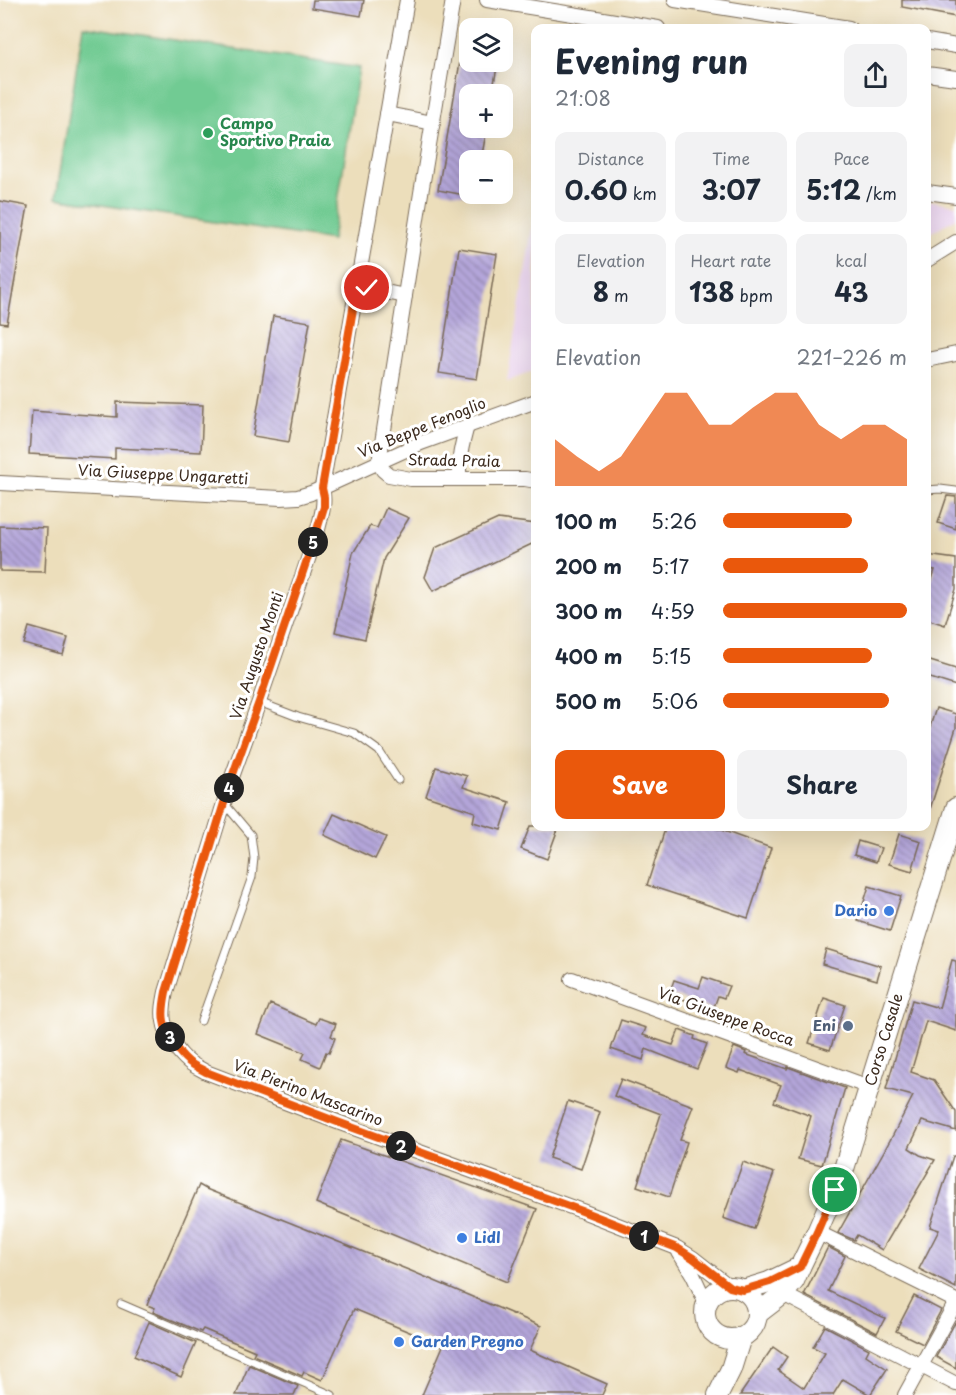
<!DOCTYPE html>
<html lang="en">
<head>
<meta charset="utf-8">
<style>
	body { margin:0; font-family:"Playpen Sans",sans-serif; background:#f2f2f3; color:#1f2937; height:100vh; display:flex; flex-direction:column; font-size:22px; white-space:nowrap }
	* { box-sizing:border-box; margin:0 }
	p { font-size:20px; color:#747a83 }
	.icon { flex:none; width:33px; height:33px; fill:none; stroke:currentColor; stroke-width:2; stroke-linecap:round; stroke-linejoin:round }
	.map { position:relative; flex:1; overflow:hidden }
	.sheet { position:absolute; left:531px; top:24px; width:400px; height:807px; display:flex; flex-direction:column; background:#fff; border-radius:12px; box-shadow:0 6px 24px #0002 }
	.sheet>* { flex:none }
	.fabs { position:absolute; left:459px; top:18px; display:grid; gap:12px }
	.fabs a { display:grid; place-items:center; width:54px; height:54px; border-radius:12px; background:#fff; box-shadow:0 6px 24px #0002; font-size:30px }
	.pin { position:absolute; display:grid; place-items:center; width:51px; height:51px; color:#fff; margin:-26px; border:3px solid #fff; border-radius:50%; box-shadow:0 2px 6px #0007 }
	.km { position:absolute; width:30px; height:30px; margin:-15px; border-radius:50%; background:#222; color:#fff; font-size:16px; line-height:30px; text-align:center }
	.round { display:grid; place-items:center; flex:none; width:63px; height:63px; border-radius:12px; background:#f2f2f3 }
	.head { display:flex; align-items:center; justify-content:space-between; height:102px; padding:0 24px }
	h1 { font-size:33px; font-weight:700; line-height:45px }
	.figures { display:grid; grid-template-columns:repeat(3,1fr); gap:9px; height:102px; padding:6px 24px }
	.figures div { display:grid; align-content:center; border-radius:12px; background:#f2f2f3; text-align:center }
	.figures b { font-size:26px; font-weight:700 }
	.figures small { font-size:16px; font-weight:400 }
	.figures p { font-size:16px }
	.chart { height:168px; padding:12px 24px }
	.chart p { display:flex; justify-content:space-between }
	.chart svg { width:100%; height:108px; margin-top:6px; fill:#ea580c; opacity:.7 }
	.button { display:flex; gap:12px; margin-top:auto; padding:12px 24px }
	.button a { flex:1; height:69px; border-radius:12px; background:#ea580c; color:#fff; font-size:24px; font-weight:700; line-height:69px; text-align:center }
	.button a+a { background:#f2f2f3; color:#1f2937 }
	ul { padding:0 24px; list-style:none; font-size:20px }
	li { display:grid; grid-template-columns:96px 72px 1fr; align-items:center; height:45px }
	li i { height:15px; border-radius:8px; background:#ea580c }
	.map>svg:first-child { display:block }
	.built { fill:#e9d2ed }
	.green { fill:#71cb93; stroke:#567a58; stroke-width:1.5 }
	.building { fill:url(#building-back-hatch) }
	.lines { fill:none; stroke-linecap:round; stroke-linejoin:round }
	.lane-casing { stroke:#796955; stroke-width:9 }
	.street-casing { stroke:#796955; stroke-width:16 }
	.secondary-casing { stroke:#796955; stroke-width:22 }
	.lane { stroke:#fff; stroke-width:7 }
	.street { stroke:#fff; stroke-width:14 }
	.secondary { stroke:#fff; stroke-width:20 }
	.route-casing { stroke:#fff; stroke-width:12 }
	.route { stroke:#ea580c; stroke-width:8 }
	.leisure-dot { fill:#2e9e5b; stroke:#fff; stroke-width:2 }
	.shop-dot { fill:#3f7fe0; stroke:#fff; stroke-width:2 }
	.service-dot { fill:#5c6f8a; stroke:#fff; stroke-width:2 }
	.labels { text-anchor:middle; stroke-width:6; stroke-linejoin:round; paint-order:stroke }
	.leisure-label { font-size:15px; font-weight:bold; fill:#27864d; stroke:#fff; text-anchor:start }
	.street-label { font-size:15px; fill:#3b2a1e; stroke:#fff }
	.shop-label { font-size:15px; font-weight:bold; fill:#366cbe; stroke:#fff; text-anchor:start }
	.service-label { font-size:15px; font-weight:bold; fill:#4e5e75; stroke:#fff; text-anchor:end }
</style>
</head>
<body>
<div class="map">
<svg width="956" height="1395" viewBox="0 0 956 1395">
	<defs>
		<pattern id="building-back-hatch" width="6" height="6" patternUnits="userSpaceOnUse" patternTransform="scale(1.5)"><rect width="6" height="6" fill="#b4a6da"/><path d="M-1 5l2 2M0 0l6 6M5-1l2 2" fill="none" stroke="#9487b0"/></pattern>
	</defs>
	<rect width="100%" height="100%" fill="#fff"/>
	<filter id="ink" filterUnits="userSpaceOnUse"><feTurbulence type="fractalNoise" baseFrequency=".0167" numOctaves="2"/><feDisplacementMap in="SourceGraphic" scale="12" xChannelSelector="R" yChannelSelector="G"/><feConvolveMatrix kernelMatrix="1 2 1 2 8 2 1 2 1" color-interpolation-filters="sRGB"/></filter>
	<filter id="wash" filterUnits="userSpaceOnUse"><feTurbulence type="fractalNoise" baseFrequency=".008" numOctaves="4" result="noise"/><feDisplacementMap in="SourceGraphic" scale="24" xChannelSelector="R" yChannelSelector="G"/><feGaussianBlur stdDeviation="1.35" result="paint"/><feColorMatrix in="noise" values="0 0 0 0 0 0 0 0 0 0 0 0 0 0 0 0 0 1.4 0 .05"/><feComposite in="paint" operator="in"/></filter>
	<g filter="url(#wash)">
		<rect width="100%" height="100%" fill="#ecdebb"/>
		<g class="built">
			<path d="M927,200L956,205V218L927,235Z"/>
			<path d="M535,211V371L507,381Z"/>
		</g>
		<path class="green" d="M83,26L359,68L332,240L56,198Z"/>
		<g id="blocks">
			<g class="building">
				<path d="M313,0H364L361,16L312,8Z"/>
				<path d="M902,0H956V17L902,7Z"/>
				<path d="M460,62H498L492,94H470V128H487L481,160H470V196L438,190Z"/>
				<path d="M0,201L28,206L7,324L0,323Z"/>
				<path d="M459,248L497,254L477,379L439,373Z"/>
				<path d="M273,316L310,322L289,442L253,436Z"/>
				<path d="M117,402L203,405L201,452L115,448V459L29,454L32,411L117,417Z"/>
				<path d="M947,496L956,497V529L938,523Z"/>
				<path d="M386,508L409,518L384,558L365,639L335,632L353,553L370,526L377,528Z"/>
				<path d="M498,519L536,524L534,543L433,591L425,577L435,548Z"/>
				<path d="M0,526L47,528L45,572L0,571Z"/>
				<path d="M927,555L956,559V589L945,625L927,619V595L935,570L927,569Z"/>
				<path d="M29,627L68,638L63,655L24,644Z"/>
				<path d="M927,660L956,669V686L927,677Z"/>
				<path d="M936,708L956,714V728L930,809L927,808V736Z"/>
				<path d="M436,767L467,776L463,787L510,802L501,830L473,822L475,812L426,796Z"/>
				<path d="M334,814L386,837L375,859L324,835Z"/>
				<path d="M530,826H559L547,859L521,849Z"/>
				<path d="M666,826H710L771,848L748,918L647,885Z"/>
				<path d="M899,834L921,841L912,871L889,864Z"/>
				<path d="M858,841L881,848L876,862L854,855Z"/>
				<path d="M869,886L901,896L890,931L858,921Z"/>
				<path d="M826,949L881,966L877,980L822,964Z"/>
				<path d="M952,960L956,961V1031L926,1021L911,1072L934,1080L956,1112V1131L922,1121L909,1148L920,1155L935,1160L882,1250L857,1235L854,1240L838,1233L893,1135L913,1096L886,1089L912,1000L939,1008Z"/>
				<path d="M703,977L729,986L724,998L718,996L713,1010L669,994L674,980L699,988Z"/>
				<path d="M824,998L845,1005L830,1050L809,1043Z"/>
				<path d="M270,1004L316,1024L319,1018L336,1024L331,1036L335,1038L329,1053L326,1052L320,1067L302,1059L305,1053L258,1034Z"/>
				<path d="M621,1020L646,1028L643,1035L673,1045L679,1030L695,1036L694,1039L707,1044L697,1069L646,1049L643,1060L611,1049Z"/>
				<path d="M734,1047L746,1052L745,1054L787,1069L788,1067L845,1088L822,1165L798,1159L811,1116L774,1102L781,1085L740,1070L739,1073L726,1068Z"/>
				<path d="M621,1079L693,1106L680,1140L687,1142L669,1197L637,1186L661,1114L614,1096Z"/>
				<path d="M568,1101L600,1112L581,1169L549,1158Z"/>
				<path d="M341,1140L537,1209L507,1282L316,1203Z"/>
				<path d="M953,1156H956V1288L919,1269L939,1230L930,1227Z"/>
				<path d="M743,1162L774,1173L754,1229L723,1218Z"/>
				<path d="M199,1185L206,1189L411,1271L541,1326L530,1350L607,1384L602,1395H422L443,1346L354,1309L322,1380L304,1372L302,1376L253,1355L255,1351L203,1329L201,1332L153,1312L155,1308L147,1305Z"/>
				<path d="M828,1247L845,1256L828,1291L885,1318L877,1333L804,1295Z"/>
				<path d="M914,1296L941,1310L923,1344L896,1331Z"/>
				<path d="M956,1321V1368L936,1357Z"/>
				<path d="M149,1322L196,1343L181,1377L134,1356Z"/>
				<path d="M825,1326L869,1349L866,1355L887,1369L870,1395L843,1379L833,1395H740L773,1347L787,1357L778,1370L804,1388L825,1353L813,1347Z"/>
				<path d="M249,1365L298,1386L294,1395H236Z"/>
			</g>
		</g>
	</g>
	<g filter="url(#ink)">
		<use href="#blocks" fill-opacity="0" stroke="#796955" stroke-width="1.5"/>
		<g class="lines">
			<g class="lane-casing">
				<g id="lane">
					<path d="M927,490L940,489L956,491"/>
					<path d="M259,702L298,717L354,733L379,751L398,780"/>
					<path d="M201,1021L252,877L254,858L251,835L224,803"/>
					<path d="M121,1304L332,1395"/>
				</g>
			</g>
			<g class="street-casing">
				<g id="street">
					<path d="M407,0L322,487C326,504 321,517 317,533L259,702L232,777L166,992C164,1002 162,1012 164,1021C166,1036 178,1053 189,1062C194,1066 201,1069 206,1072L340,1123L582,1211L677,1248L693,1258L730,1287"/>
					<path d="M453,0L421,193L379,462L383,470L389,475L411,479H525L536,481"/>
					<path d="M487,0L658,28"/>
					<path d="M675,0L849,28"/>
					<path d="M927,41L956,46"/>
					<path d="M927,74L956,78"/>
					<path d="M387,114L433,123"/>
					<path d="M927,192L956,196"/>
					<path d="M927,260L956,242"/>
					<path d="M357,286L405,296"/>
					<path d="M927,360L956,354"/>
					<path d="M459,478C458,460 462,444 467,426"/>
					<path d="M0,483L281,498L298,497L311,493L421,443L536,401"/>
					<path d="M572,979L869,1087"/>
					<path d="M817,1232L956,1301"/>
					<path d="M679,1252L693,1275L707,1305"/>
					<path d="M783,1294L956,1384"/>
					<path d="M905,1395L956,1302"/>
				</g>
			</g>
			<g class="secondary-casing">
				<g id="secondary">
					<circle cx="731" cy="1313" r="26"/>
					<path d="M743,1290L769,1282L800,1267"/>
					<path id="s1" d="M757,1314L783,1294L794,1281L800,1267L817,1232L843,1172L956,808"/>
					<path d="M718,1395L731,1369L741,1337"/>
				</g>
			</g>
			<use href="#lane" class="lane"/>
			<use href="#street" class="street"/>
			<use href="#secondary" class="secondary"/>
		</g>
	</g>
	<g class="lines" filter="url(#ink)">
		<g class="route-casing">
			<path id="route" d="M367,288L357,286L322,488L324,497V507L316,533L259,702L232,777L166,992C164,1002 162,1012 164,1021C166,1035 178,1053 189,1062C194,1066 201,1069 206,1072L340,1123L582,1211L677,1248L693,1258L730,1287L743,1290L770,1282L800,1267L817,1232L835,1190"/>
		</g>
		<use href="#route" class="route"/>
	</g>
	<circle class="leisure-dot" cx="208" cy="133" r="6"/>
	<g class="shop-dot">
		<circle cx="889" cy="911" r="6"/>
		<circle cx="462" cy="1238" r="6"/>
		<circle cx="399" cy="1342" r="6"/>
	</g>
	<circle class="service-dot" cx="848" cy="1026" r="6"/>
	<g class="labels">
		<g class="leisure-label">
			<text x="220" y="129">Campo<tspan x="220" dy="17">Sportivo Praia</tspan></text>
		</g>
		<g class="street-label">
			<text transform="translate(422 428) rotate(-22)" y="5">Via Beppe Fenoglio</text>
			<text transform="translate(454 461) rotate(1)" y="5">Strada Praia</text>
			<text transform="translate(163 475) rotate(3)" y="5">Via Giuseppe Ungaretti</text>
			<text transform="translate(257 656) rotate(-71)" y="5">Via Augusto Monti</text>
			<text transform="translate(726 1017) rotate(20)" y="5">Via Giuseppe Rocca</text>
			<text dy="5" stroke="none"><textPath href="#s1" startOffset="308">Corso Casale</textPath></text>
			<text transform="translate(308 1093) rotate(21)" y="5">Via Pierino Mascarino</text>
		</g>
		<g class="shop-label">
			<text x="877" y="916" text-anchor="end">Dario</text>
			<text x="474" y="1243">Lidl</text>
			<text x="411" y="1347">Garden Pregno</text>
		</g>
		<g class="service-label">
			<text x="836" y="1031">Eni</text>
		</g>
	</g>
</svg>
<div class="fabs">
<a><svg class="icon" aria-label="layers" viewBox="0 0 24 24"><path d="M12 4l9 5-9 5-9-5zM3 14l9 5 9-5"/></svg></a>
<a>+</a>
<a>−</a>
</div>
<div class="pin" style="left:835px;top:1190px;background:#1e9e55"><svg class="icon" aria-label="arrive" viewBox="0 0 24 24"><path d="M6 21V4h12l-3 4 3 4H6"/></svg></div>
<div class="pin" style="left:367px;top:288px;background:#d93025"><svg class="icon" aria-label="check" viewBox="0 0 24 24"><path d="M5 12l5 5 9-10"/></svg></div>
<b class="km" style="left:644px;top:1236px">1</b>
<b class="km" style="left:401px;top:1146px">2</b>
<b class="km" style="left:170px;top:1037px">3</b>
<b class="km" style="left:229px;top:788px">4</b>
<b class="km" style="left:313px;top:542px">5</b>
<section class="sheet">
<div class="head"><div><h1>Evening run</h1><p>21:08</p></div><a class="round"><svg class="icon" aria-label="share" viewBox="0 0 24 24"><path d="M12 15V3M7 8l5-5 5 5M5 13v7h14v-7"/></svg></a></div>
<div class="figures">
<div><p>Distance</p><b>0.60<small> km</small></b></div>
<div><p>Time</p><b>3:07</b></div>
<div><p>Pace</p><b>5:12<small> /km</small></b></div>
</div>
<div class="figures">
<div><p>Elevation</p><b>8<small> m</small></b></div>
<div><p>Heart rate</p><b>138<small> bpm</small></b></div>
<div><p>kcal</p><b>43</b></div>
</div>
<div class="chart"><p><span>Elevation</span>221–226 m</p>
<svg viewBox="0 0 160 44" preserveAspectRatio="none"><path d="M0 44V25L10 32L20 38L30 32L40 19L50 6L60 6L70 19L80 19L90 12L100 6L110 6L120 19L130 25L140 19L150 19L160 25V44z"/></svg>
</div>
<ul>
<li><b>100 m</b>5:26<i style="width:70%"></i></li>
<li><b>200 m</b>5:17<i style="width:79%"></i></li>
<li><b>300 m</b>4:59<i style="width:100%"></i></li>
<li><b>400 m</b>5:15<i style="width:81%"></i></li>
<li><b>500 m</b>5:06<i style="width:90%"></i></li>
</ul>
<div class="button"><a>Save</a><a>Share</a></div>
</section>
</div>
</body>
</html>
